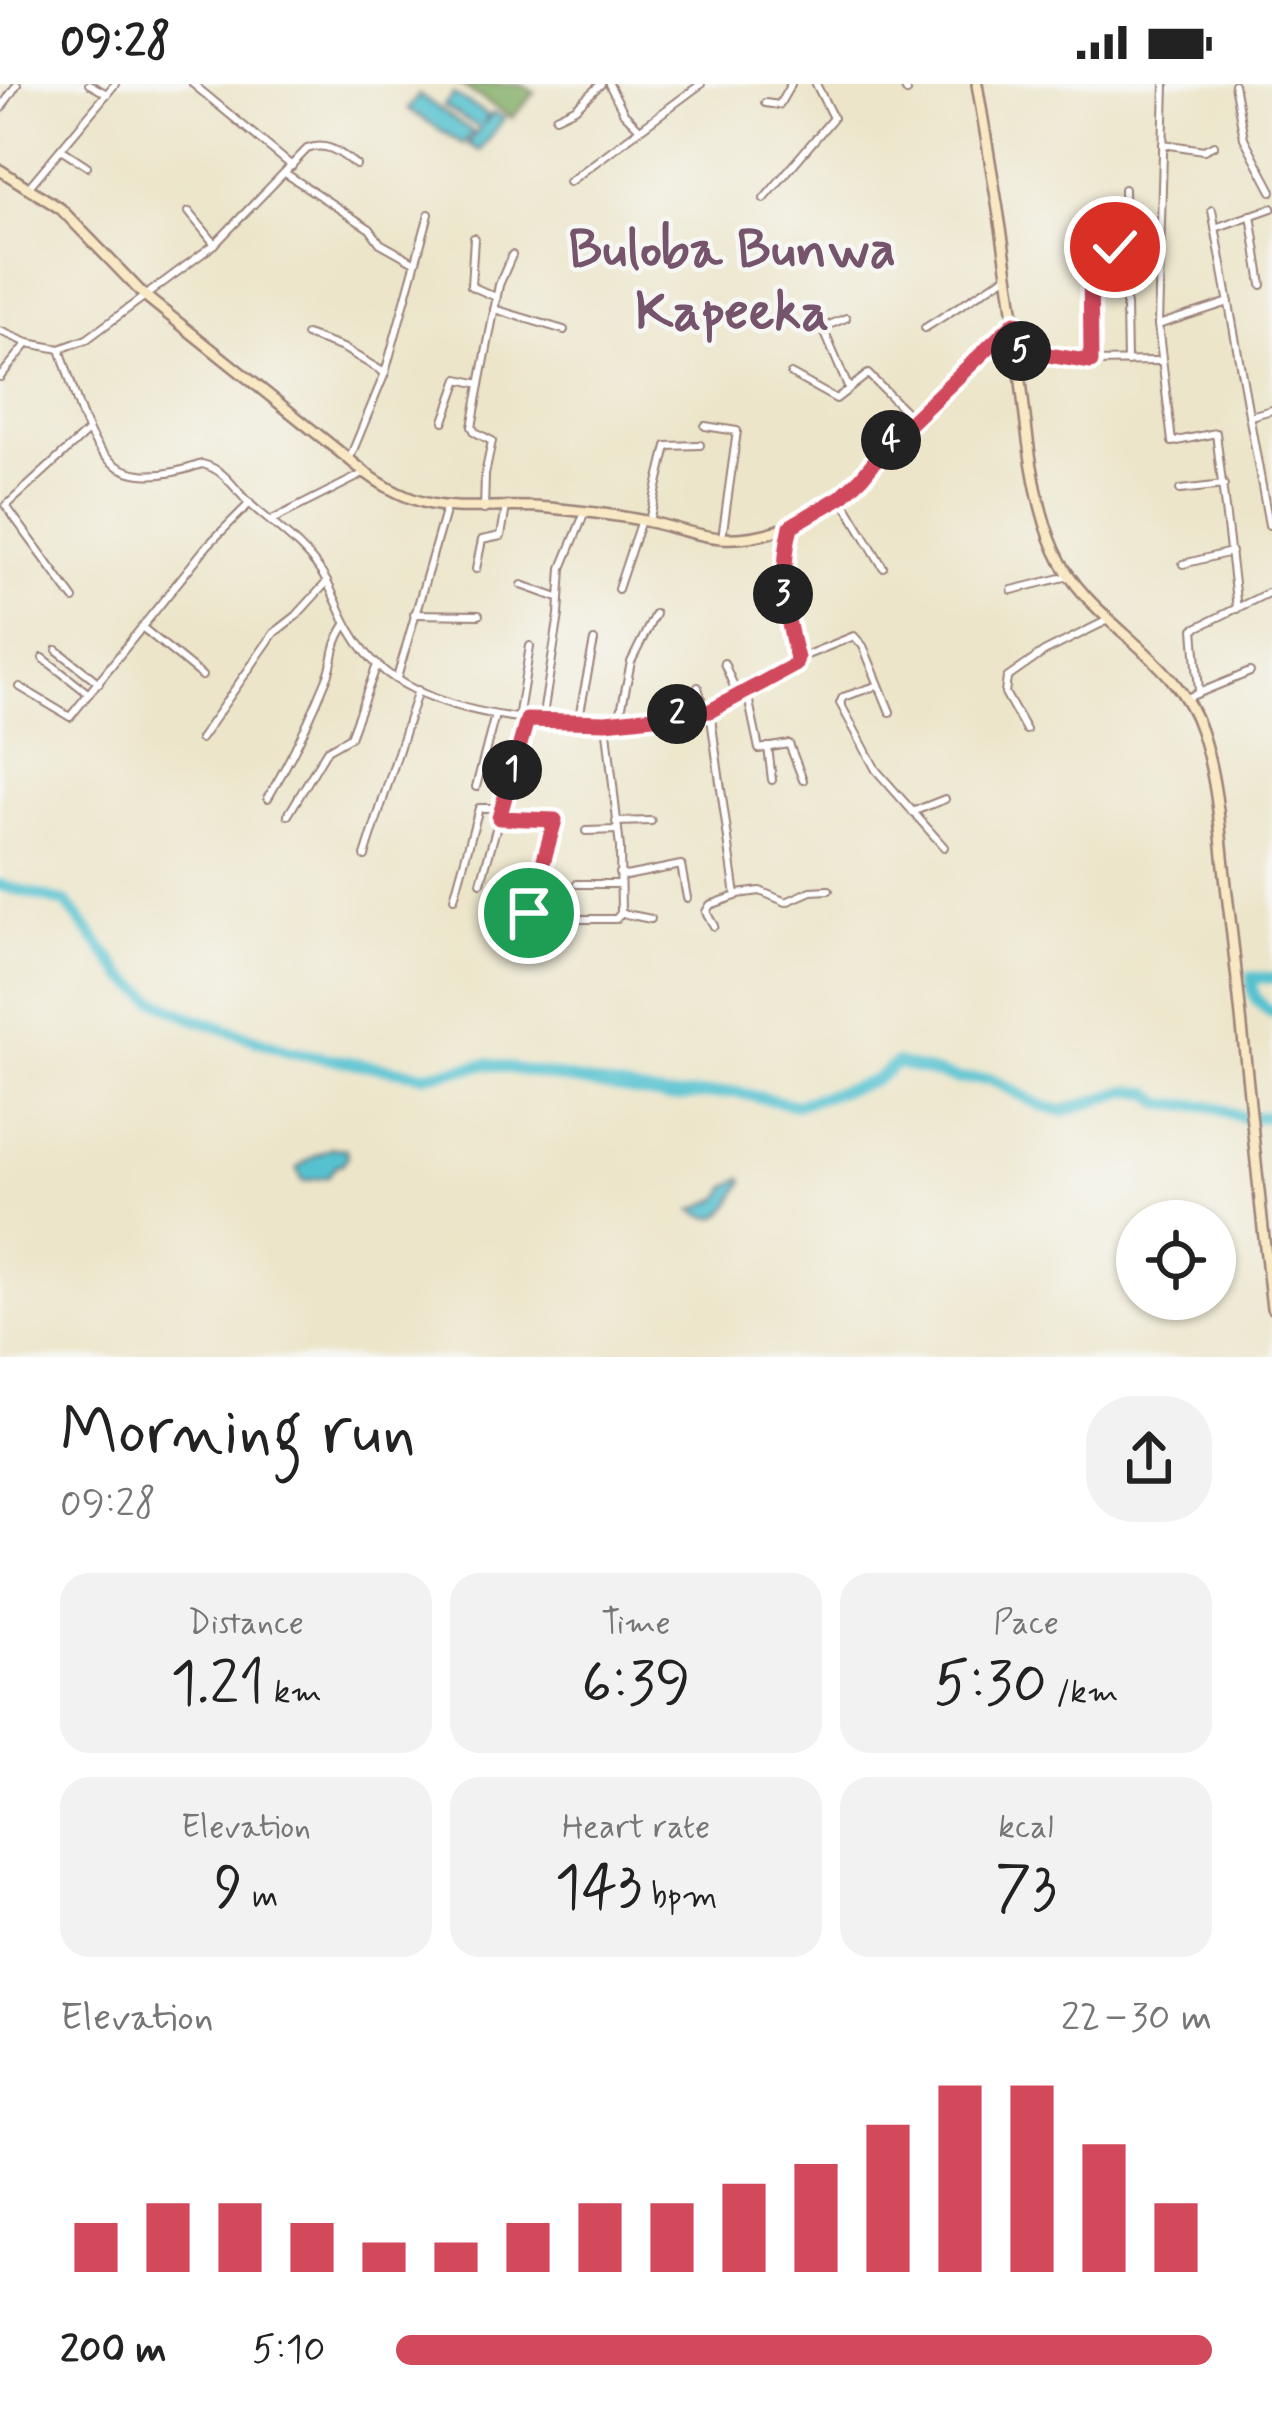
<!DOCTYPE html>
<html lang="en">
<head>
<meta charset="utf-8">
<style>
	body { margin:0; font-family:Mynerve,sans-serif; background:#f2f2f2; color:#222; height:100vh; display:flex; flex-direction:column; font-size:45px; white-space:nowrap }
	* { box-sizing:border-box; margin:0 }
	p { font-size:39px; color:#767676 }
	.icon { flex:none; width:66px; height:66px; fill:none; stroke:currentColor; stroke-width:2; stroke-linecap:round; stroke-linejoin:round }
	.map { position:relative; height:1273px; overflow:hidden }
	.side { display:flex; flex-direction:column; background:#fff; flex:1 }
	.side>* { flex:none }
	.tools { position:absolute; left:1116px; top:1116px; display:grid; gap:24px }
	.tools a { display:grid; place-items:center; width:120px; height:120px; border-radius:50%; background:#fff; box-shadow:0 3px 9px #0004; font-size:60px }
	.pin { position:absolute; display:grid; place-items:center; width:102px; height:102px; color:#fff; margin:-51px; border:6px solid #fff; border-radius:50%; box-shadow:0 3px 12px #0007 }
	.km { position:absolute; width:60px; height:60px; margin:-30px; border-radius:50%; background:#222; color:#fff; font-size:33px; line-height:60px; text-align:center }
	.round { display:grid; place-items:center; flex:none; width:126px; height:126px; border-radius:48px; background:#f2f2f2 }
	.head { display:flex; align-items:center; justify-content:space-between; height:204px; padding:0 60px }
	h1 { font-size:66px; font-weight:600; line-height:90px }
	.stats { display:grid; grid-template-columns:repeat(3,1fr); gap:18px; height:204px; padding:12px 60px }
	.stats div { display:grid; align-content:center; border-radius:30px; background:#f2f2f2; text-align:center }
	.stats b { font-size:60px; font-weight:600 }
	.stats small { font-size:33px; font-weight:400 }
	.stats p { font-size:33px }
	.chart { height:336px; padding:24px 60px }
	.chart p { display:flex; justify-content:space-between }
	.chart svg { width:100%; height:216px; margin-top:12px; stroke:#d1495b; stroke-width:6 }
	ul { padding:0 60px; list-style:none; font-size:39px }
	li { display:grid; grid-template-columns:192px 144px 1fr; align-items:center; height:90px }
	li i { height:30px; border-radius:15px; background:#d1495b }
	.status { display:flex; justify-content:space-between; align-items:center; height:84px; padding:0 60px; background:#fff; direction:ltr }
	.status svg { height:33px; fill:currentColor }
	.map>svg:first-child { display:block }
	.forest { fill:#80ac64; stroke:#656648; stroke-width:3 }
	.water { fill:#56c2d0; stroke:#50707e; stroke-width:3 }
	.lines { fill:none; stroke-linecap:round; stroke-linejoin:round }
	.river { stroke:#56c2d0; stroke-width:12 }
	.street-casing { stroke:#9b827a; stroke-width:10 }
	.secondary-casing { stroke:#9b827a; stroke-width:14 }
	.street { stroke:#fff; stroke-width:6 }
	.secondary { stroke:#f8e8c3; stroke-width:9 }
	.route-casing { stroke:#fff; stroke-width:24 }
	.route { stroke:#d1495b; stroke-width:15 }
	.labels { text-anchor:middle; stroke-width:9; stroke-linejoin:round; paint-order:stroke }
	.quarter-label { font-size:54px; font-weight:bold; fill:#75546c; stroke:#f6f6f2 }
</style>
</head>
<body>
<div class="status"><b>09:28</b><svg viewBox="0 0 49 12"><path d="M0 12V9h3v3zM5 12V6h3v6zM10 12V3h3v9zM15 12V0h3v12zM26 1h20v11H26zM47 4h2v5h-2z"/></svg></div>
<div class="map">
<svg width="1272" height="1273" viewBox="0 0 1272 1273">
	<rect width="100%" height="100%" fill="#f6f6f2"/>
	<filter id="ink" filterUnits="userSpaceOnUse"><feTurbulence type="fractalNoise" baseFrequency=".00833" numOctaves="2"/><feDisplacementMap in="SourceGraphic" scale="24" xChannelSelector="R" yChannelSelector="G"/><feConvolveMatrix kernelMatrix="1 2 1 2 8 2 1 2 1" color-interpolation-filters="sRGB"/></filter>
	<filter id="wash" filterUnits="userSpaceOnUse"><feTurbulence type="fractalNoise" baseFrequency=".004" numOctaves="4" result="noise"/><feDisplacementMap in="SourceGraphic" scale="48" xChannelSelector="R" yChannelSelector="G"/><feGaussianBlur stdDeviation="2.7" result="paint"/><feColorMatrix in="noise" values="0 0 0 0 0 0 0 0 0 0 0 0 0 0 0 0 0 1.4 0 .05"/><feComposite in="paint" operator="in"/></filter>
	<g filter="url(#wash)">
		<rect width="100%" height="100%" fill="#ece5c9"/>
		<path class="forest" d="M459,0H522L535,9L512,34Z"/>
		<g class="water">
			<path d="M453,10L488,31L483,41L493,29L504,34L480,67L468,60L480,44L444,22Z"/>
			<path d="M419,11L473,48L463,60L408,25Z"/>
			<path d="M332,1064L346,1065L348,1072L342,1080L336,1081L328,1093L303,1097L297,1085C307,1074 319,1071 332,1064Z"/>
			<path d="M742,1094L744,1098C728,1120 726,1147 693,1126L721,1114L728,1103Z"/>
		</g>
		<g class="lines">
			<g class="river">
				<path d="M0,801L66,819L125,893L153,915L187,932L291,968L425,991L488,980L667,1013L735,1008L795,1021L873,997L897,979L958,995H990L1042,1022L1063,1027L1127,1007L1151,1009L1162,1020L1210,1022L1244,1034L1272,1032"/>
				<path d="M1272,894L1252,893C1250,912 1258,919 1272,929"/>
			</g>
		</g>
	</g>
	<g filter="url(#ink)">
		<g class="lines">
			<g class="street-casing">
				<g id="street">
					<path d="M89,0L107,10"/>
					<path d="M193,0L292,82"/>
					<path d="M609,0L624,29L640,45"/>
					<path d="M903,0L907,8"/>
					<path d="M1165,0L1158,241L1172,358L1216,349L1237,525"/>
					<path d="M1234,0L1244,54L1272,107"/>
					<path d="M765,19L779,21L791,0"/>
					<path d="M0,26L17,0"/>
					<path d="M556,33L575,24L601,0"/>
					<path d="M1163,60L1204,66L1214,61"/>
					<path d="M61,65L87,82"/>
					<path d="M285,89L370,145L380,159L414,178"/>
					<path d="M569,98L701,0"/>
					<path d="M28,104L115,0"/>
					<path d="M1124,105L1127,278"/>
					<path d="M764,115L833,34L816,0"/>
					<path d="M1212,126L1269,441"/>
					<path d="M189,128L215,160"/>
					<path d="M1251,131L1262,201"/>
					<path d="M1215,144L1272,124"/>
					<path d="M474,154L471,202L496,213"/>
					<path d="M494,225L564,246"/>
					<path d="M846,234L829,241L825,249L848,303"/>
					<path d="M1158,241L1229,218"/>
					<path d="M925,244L1008,191"/>
					<path d="M0,247L28,259L60,265L87,255L215,160L307,65C327,57 340,69 356,81"/>
					<path d="M306,251L343,264L385,289"/>
					<path d="M60,265C88,348 95,418 202,380C226,386 233,404 250,420C277,444 309,465 327,498C341,525 346,545 367,570C429,646 619,649 707,627C735,620 764,599 789,586L797,575L854,552L863,562L890,628"/>
					<path d="M1018,266L1091,278L1159,277"/>
					<path d="M1091,278L1092,165L1160,159"/>
					<path d="M791,290L836,315L868,290L913,335"/>
					<path d="M0,293L28,259"/>
					<path d="M1250,332L1272,326"/>
					<path d="M444,337L459,295L480,300"/>
					<path d="M705,342L737,347L722,454"/>
					<path d="M349,376L385,289L429,130"/>
					<path d="M1180,406L1224,401"/>
					<path d="M841,413L883,483"/>
					<path d="M484,426L485,391L492,357L475,348L472,343L499,201L512,171"/>
					<path d="M272,436L365,389"/>
					<path d="M649,437L667,362L700,361"/>
					<path d="M791,443C780,490 785,528 797,575"/>
					<path d="M1183,480L1231,468"/>
					<path d="M476,485L482,456L501,452L506,423"/>
					<path d="M522,501L558,514"/>
					<path d="M618,505L641,436"/>
					<path d="M1012,506L1069,492"/>
					<path d="M74,515L6,422L87,348"/>
					<path d="M414,530L479,531"/>
					<path d="M143,544L202,592"/>
					<path d="M57,566L99,599"/>
					<path d="M43,574L89,610"/>
					<path d="M724,579L738,612"/>
					<path d="M397,594L446,424"/>
					<path d="M879,601L843,613L840,619L876,686L944,763"/>
					<path d="M20,603L70,633L207,462L250,419"/>
					<path d="M698,603L704,627"/>
					<path d="M1199,607L1194,545L1272,507"/>
					<path d="M747,608L759,665L789,660L803,696"/>
					<path d="M1189,613L1250,588"/>
					<path d="M710,627L736,812L710,821L706,828L714,842"/>
					<path d="M518,635L530,562"/>
					<path d="M542,637L559,531L562,484L585,428"/>
					<path d="M619,637L631,578L655,530"/>
					<path d="M578,638L594,557"/>
					<path d="M1026,646L1005,609L1007,594L1044,568L1108,536"/>
					<path d="M200,655L274,549L296,532L327,498"/>
					<path d="M768,663L772,696"/>
					<path d="M476,703L495,631"/>
					<path d="M268,714C291,675 310,636 327,594C336,573 330,566 345,542"/>
					<path d="M912,728L945,715"/>
					<path d="M288,731L327,666L350,653L377,581"/>
					<path d="M499,734L555,737L529,829"/>
					<path d="M616,738L651,737"/>
					<path d="M586,747L618,746"/>
					<path d="M365,772L418,606"/>
					<path d="M619,789L626,792L681,781L687,814"/>
					<path d="M481,798L527,636"/>
					<path d="M577,800H620"/>
					<path d="M738,810L760,807L786,818L811,807L829,806"/>
					<path d="M454,814L479,724H501"/>
					<path d="M621,829L651,835"/>
					<path d="M581,835H616L621,829L620,764L606,638"/>
				</g>
			</g>
			<g class="secondary-casing">
				<g id="secondary">
					<path d="M977,0C990,78 1004,155 1014,233C1023,303 1027,403 1055,466C1087,540 1177,570 1201,647C1220,703 1221,767 1229,826C1245,958 1256,1091 1272,1224"/>
					<path d="M0,86L61,125L144,211L366,389C434,440 474,417 550,424C583,427 617,431 650,438C673,443 697,452 721,454C772,457 826,431 861,395C878,377 891,357 909,339C943,305 979,272 1015,238"/>
				</g>
			</g>
			<use href="#street" class="street"/>
			<use href="#secondary" class="secondary"/>
		</g>
	</g>
	<g class="lines" filter="url(#ink)">
		<g class="route-casing">
			<path id="route" d="M529,829L555,736L499,734L527,636L606,638L710,627L795,581L797,574C784,528 780,489 791,442L841,413L862,393L890,358L1015,238L1018,266L1091,278L1090,170L1094,163H1115"/>
		</g>
		<use href="#route" class="route"/>
	</g>
	<g class="labels">
		<g class="quarter-label">
			<text x="732" y="182">Buloba Bunwa<tspan x="732" dy="62">Kapeeka</tspan></text>
		</g>
	</g>
</svg>
<div class="tools">
<a><svg class="icon" aria-label="locate" viewBox="0 0 24 24"><circle cx="12" cy="12" r="6"/><path d="M12 2v4M12 18v4M2 12h4M18 12h4"/></svg></a>
</div>
<div class="pin" style="left:529px;top:829px;background:#1e9e55"><svg class="icon" aria-label="arrive" viewBox="0 0 24 24"><path d="M6 21V4h12l-3 4 3 4H6"/></svg></div>
<div class="pin" style="left:1115px;top:163px;background:#d93025"><svg class="icon" aria-label="check" viewBox="0 0 24 24"><path d="M5 12l5 5 9-10"/></svg></div>
<b class="km" style="left:512px;top:686px">1</b>
<b class="km" style="left:677px;top:630px">2</b>
<b class="km" style="left:783px;top:510px">3</b>
<b class="km" style="left:891px;top:356px">4</b>
<b class="km" style="left:1021px;top:267px">5</b>
</div>
<section class="side">
<div class="head"><div><h1>Morning run</h1><p>09:28</p></div><a class="round"><svg class="icon" aria-label="share" viewBox="0 0 24 24"><path d="M12 15V3M7 8l5-5 5 5M5 13v7h14v-7"/></svg></a></div>
<div class="stats">
<div><p>Distance</p><b>1.21<small> km</small></b></div>
<div><p>Time</p><b>6:39</b></div>
<div><p>Pace</p><b>5:30<small> /km</small></b></div>
</div>
<div class="stats">
<div><p>Elevation</p><b>9<small> m</small></b></div>
<div><p>Heart rate</p><b>143<small> bpm</small></b></div>
<div><p>kcal</p><b>73</b></div>
</div>
<div class="chart"><p><span>Elevation</span>22–30 m</p>
<svg viewBox="0 0 160 44" preserveAspectRatio="none"><path d="M5 44V34M15 44V30M25 44V30M35 44V34M45 44V38M55 44V38M65 44V34M75 44V30M85 44V30M95 44V26M105 44V22M115 44V14M125 44V6M135 44V6M145 44V18M155 44V30"/></svg>
</div>
<ul>
<li><b>200 m</b>5:10<i style="width:100%"></i></li>
</ul>
</section>
</body>
</html>
